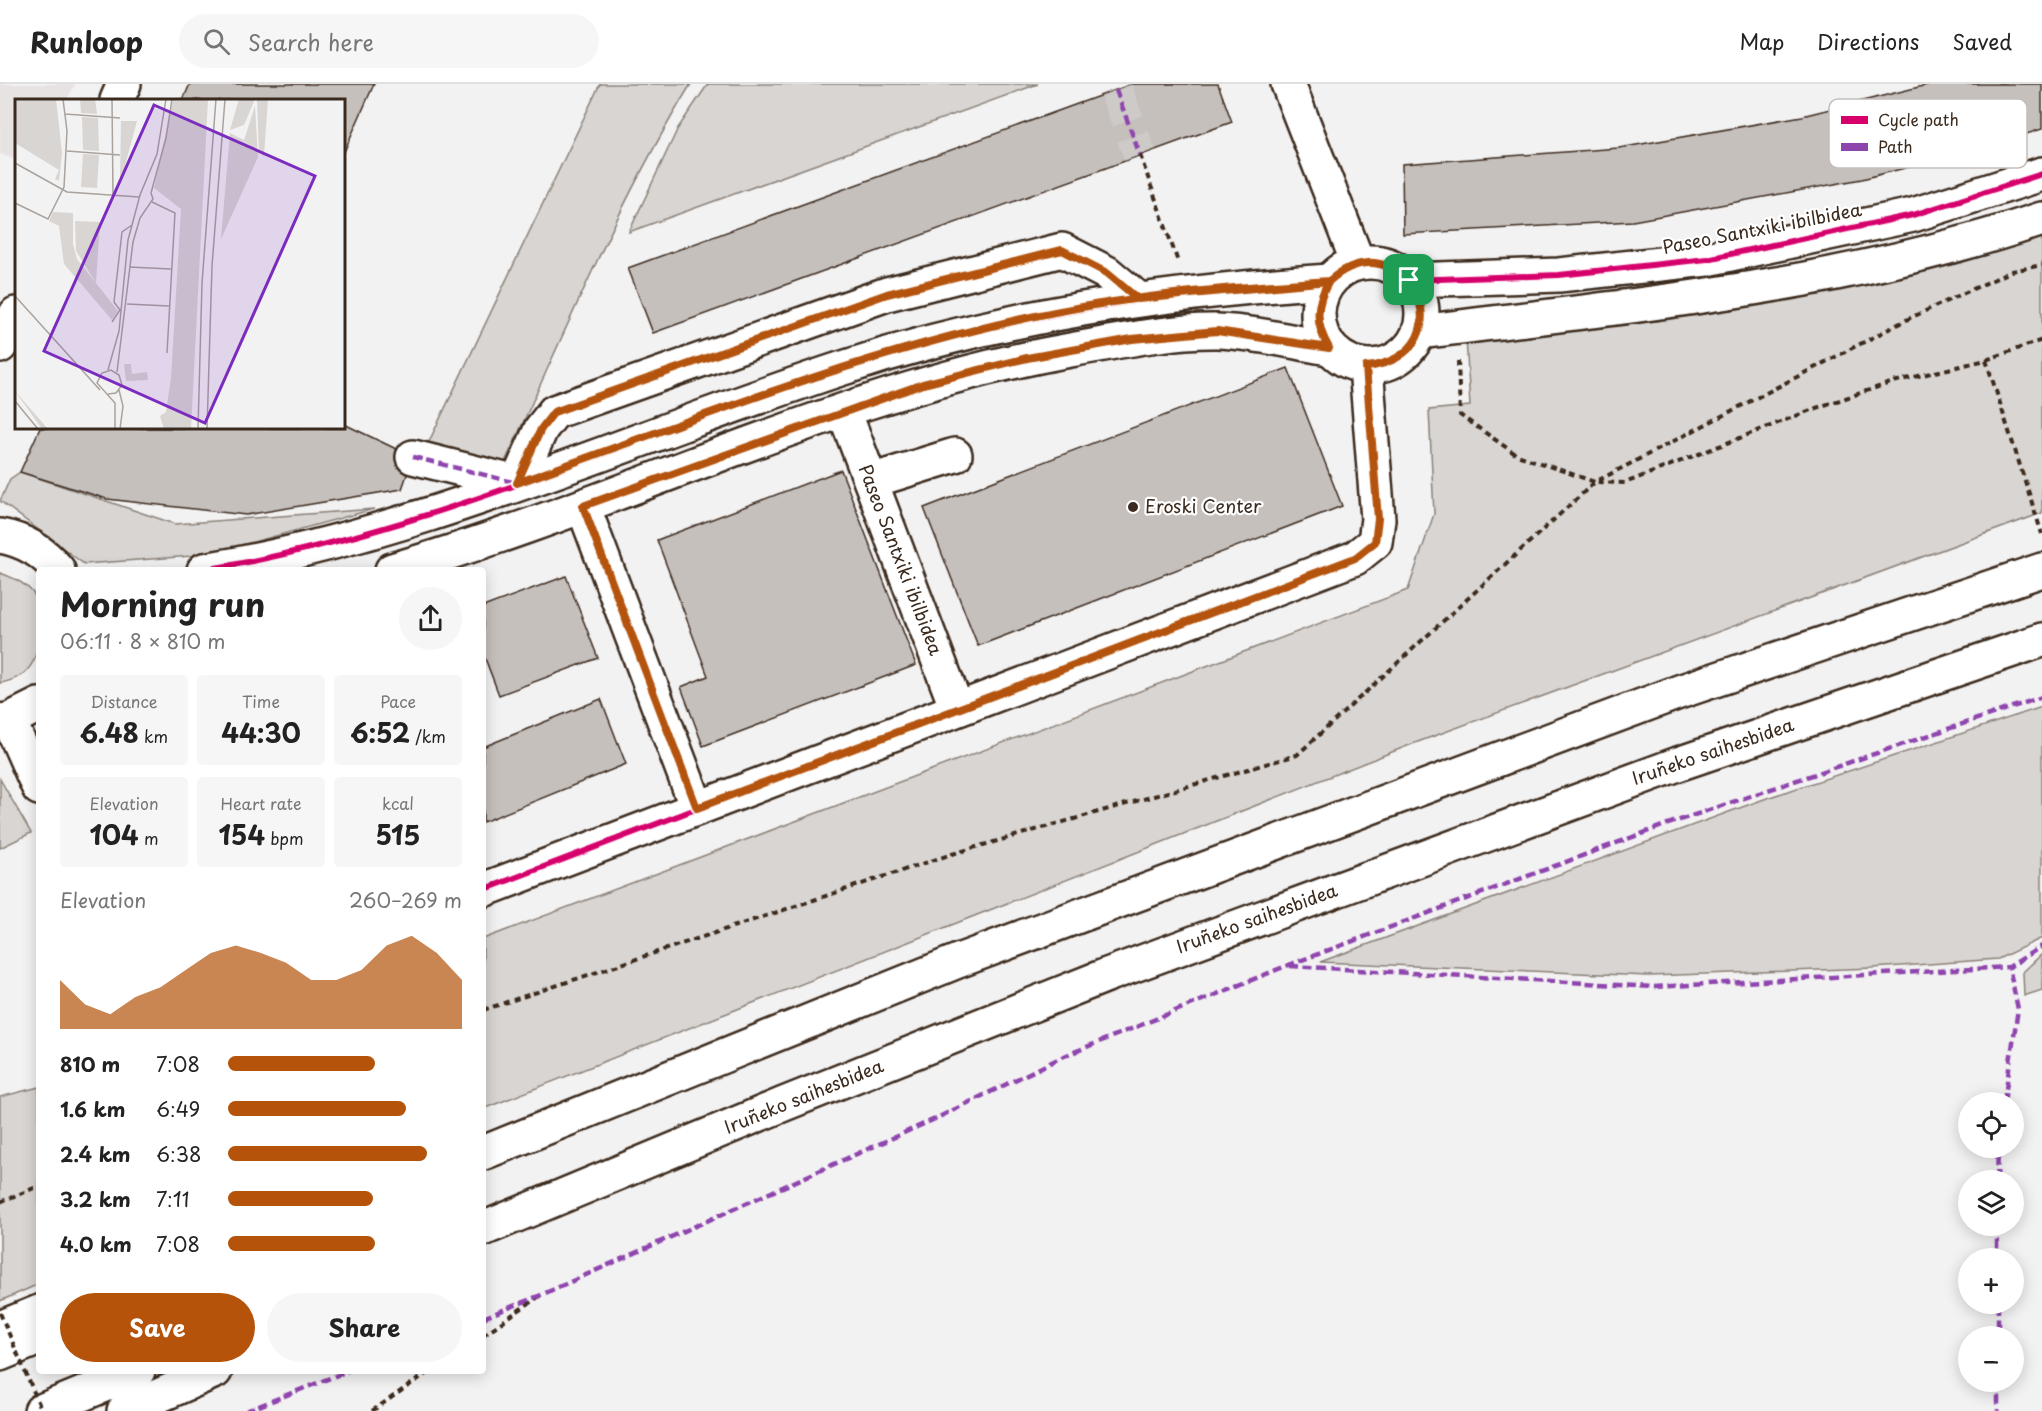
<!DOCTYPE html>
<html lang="en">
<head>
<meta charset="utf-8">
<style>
	body { margin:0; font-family:"Playpen Sans",sans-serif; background:#f6f6f6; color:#222; height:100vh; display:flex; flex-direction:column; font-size:22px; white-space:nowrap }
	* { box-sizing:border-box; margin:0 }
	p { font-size:20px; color:#767676 }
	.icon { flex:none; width:33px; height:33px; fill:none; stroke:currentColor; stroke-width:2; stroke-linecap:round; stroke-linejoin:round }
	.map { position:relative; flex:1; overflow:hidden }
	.drawer { position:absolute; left:36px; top:483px; width:450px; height:807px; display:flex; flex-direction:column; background:#fff; border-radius:6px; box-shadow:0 3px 15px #0003 }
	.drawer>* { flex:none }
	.buttons { position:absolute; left:1958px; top:1008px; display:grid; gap:12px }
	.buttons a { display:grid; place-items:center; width:66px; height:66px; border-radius:50%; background:#fff; box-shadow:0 3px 15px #0003; font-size:30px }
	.pin { position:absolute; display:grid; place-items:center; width:51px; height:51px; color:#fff; margin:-26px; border-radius:12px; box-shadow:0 3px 9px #0006 }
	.round { display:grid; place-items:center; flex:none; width:63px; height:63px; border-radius:32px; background:#f6f6f6 }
	.overview { display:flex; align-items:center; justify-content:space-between; height:102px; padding:0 24px }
	h1 { font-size:33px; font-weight:700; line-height:45px }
	.metrics { display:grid; grid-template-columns:repeat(3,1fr); gap:9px; height:102px; padding:6px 24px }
	.metrics div { display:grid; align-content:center; border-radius:6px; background:#f6f6f6; text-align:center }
	.metrics b { font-size:26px; font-weight:700 }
	.metrics small { font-size:16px; font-weight:400 }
	.metrics p { font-size:16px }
	.chart { height:168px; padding:12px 24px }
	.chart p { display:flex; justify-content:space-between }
	.chart svg { width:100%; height:108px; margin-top:6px; fill:#b45309; opacity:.7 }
	.primary-button { display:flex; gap:12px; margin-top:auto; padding:12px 24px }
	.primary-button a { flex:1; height:69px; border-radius:36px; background:#b45309; color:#fff; font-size:24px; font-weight:700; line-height:69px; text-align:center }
	.primary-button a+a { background:#f6f6f6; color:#222 }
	ul { padding:0 24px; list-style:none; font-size:20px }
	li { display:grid; grid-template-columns:96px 72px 1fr; align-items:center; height:45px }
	li i { height:15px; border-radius:8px; background:#b45309 }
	header { display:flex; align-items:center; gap:36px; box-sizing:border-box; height:84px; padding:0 30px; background:#fff; border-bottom:2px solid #e0e0e0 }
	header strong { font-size:28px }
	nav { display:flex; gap:33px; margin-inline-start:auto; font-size:21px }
	.search { width:420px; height:54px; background:#f6f6f6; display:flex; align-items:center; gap:15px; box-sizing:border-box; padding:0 21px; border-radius:33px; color:#767676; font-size:22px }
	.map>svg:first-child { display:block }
	.built { fill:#e6e3e2 }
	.green { fill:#d8d5d2; stroke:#8a8078; stroke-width:1.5 }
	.building { fill:#c6c0bd; stroke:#3b2a1e; stroke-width:1.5 }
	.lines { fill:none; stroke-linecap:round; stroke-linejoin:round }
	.minor-tunnel { stroke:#cecac8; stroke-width:33; stroke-dasharray:33 16; stroke-linecap:butt }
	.minor-casing { stroke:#3b2a1e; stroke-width:38 }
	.highway-casing { stroke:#3b2a1e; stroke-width:38 }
	.path { stroke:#3b2a1e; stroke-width:4; stroke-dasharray:6 4.5; stroke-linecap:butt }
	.minor { stroke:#fff; stroke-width:33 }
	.highway { stroke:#fff; stroke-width:33 }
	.path-bridge { stroke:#3b2a1e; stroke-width:4; stroke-dasharray:6 4.5; stroke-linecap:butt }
	.quiet { stroke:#8e44ad; stroke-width:4.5; stroke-dasharray:9 4.5; stroke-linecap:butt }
	.cycleway-casing { stroke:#fff; stroke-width:10 }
	.cycleway { stroke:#d6006c; stroke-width:6 }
	.route-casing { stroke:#fff; stroke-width:12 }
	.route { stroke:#b45309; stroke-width:8 }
	.poi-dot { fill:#3b2a1e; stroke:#fff; stroke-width:2 }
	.labels { text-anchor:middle; stroke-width:4.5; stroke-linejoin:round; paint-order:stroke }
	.street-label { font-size:18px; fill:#3b2a1e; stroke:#fff }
	.poi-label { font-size:18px; fill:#3b2a1e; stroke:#fff; text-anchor:start }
	.inset-road { fill:none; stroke:#a9a29d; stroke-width:1.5 }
	.view { fill:#7b2cbf; fill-opacity:0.15; stroke:#7b2cbf; stroke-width:3 }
	.inset-edge { fill:none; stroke:#3b2a1e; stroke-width:3 }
	.key { fill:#fff; stroke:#c4bfbc; stroke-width:1.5 }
	.key-label { font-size:16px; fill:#3b2a1e }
</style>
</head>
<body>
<header>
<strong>Runloop</strong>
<div class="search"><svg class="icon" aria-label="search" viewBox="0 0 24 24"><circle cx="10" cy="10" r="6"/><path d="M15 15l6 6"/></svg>Search here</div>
<nav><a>Map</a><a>Directions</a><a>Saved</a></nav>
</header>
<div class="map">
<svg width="2042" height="1327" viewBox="0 0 2042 1327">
	<rect width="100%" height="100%" fill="#f3f2f2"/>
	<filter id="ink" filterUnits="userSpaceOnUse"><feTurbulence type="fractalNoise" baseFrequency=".0167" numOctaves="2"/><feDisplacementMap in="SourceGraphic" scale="12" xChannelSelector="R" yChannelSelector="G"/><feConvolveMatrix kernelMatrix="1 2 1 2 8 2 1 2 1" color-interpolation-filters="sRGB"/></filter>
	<g filter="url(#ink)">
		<path class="built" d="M0,0H75L67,16H16V76L0,70Z"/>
		<g class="green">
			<path d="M600,0H691C617,120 563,254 503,382L425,366Z"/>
			<path d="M708,0H1038L629,148L678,44Z"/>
			<path d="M2042,145V429L1415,659L483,1025V855L1408,506L1434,430L1429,326L1470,322L1466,254L1745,222L1932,179Z"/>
			<path d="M20,388L175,440L374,425L206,471L84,480L0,417L10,395Z"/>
			<path d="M0,489C15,494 35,504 39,521C40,526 39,534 39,540C39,570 35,593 0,599Z"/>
			<path d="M2042,623V854L1998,875L1873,884L1649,892L1320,878L1767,714Z"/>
			<path d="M0,695L31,749L0,764Z"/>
			<path d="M2042,870V906L2024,912L2023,888Z"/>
			<path d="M39,1003V1200L0,1217V1013Z"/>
		</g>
		<g class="building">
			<path d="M190,0H374L344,68V16H183Z"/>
			<path d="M1132,0H1218L1232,38L653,249L628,184Z"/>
			<path d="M1931,0H2042V45L1987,63L1862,95L1633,137L1403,150L1402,80L1619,64L1802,32Z"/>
			<path d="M1288,284L1342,422L978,562L924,424Z"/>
			<path d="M344,340L413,373L402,405L246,431L107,415L20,388L40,344H344Z"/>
			<path d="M841,386L916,581L703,662L681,603L708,592L657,456Z"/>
			<path d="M566,492L598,574L499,611L483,569V523Z"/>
			<path d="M601,615L626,680L483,738V663Z"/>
		</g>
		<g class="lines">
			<path class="minor-tunnel" d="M1116,6L1140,71"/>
			<g class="minor-casing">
				<g id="minor">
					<path d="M1288,0L1358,179"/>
					<path d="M117,16L124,0"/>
					<circle cx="1370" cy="230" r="52"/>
					<path d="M1409,196L1559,191L1707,175L1913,131L2042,90"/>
					<path d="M1419,248C1628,222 1841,203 2042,135"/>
					<path d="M0,262L16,230"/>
					<path d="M844,327L957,625"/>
					<path d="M413,373L517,399L541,345L554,328L887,210L1062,166L1107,189L1138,215"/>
					<path d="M871,397L955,371"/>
					<path d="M583,422L697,724"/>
					<path d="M0,452C23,456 44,468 58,486"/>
					<path d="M204,486C424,450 629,354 840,285C998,232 1162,208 1329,197"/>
					<path d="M392,486C622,420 839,306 1076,265C1120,257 1174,246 1217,247C1254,248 1292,258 1329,264"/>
					<path d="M9,636L39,704"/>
					<path d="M0,637L9,636L39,621"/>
					<path d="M483,806L1355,474L1375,458L1378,435L1366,283"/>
				</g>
			</g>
			<g class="highway-casing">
				<g id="highway">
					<path d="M483,1069L958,877L1679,608L2042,486"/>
					<path d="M483,1145L784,1020L1107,891L1678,680L2042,556"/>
					<path d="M0,1244L39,1228"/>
					<path d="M0,1270L39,1254"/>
					<path d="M41,1327L138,1287"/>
					<path d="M124,1327L215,1287"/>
				</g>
			</g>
			<g class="path">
				<path d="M1140,71L1178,178"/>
				<path d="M1986,276L2042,450"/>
				<path d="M1458,277L1460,331L1517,371L1595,398L1910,234L2012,187L2042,181"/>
				<path d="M483,926L952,770L1297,671L1595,398L1625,399L1816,324L1893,298L1986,276L2042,256"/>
				<path d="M0,1118L39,1102"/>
				<path d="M483,1251L541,1211"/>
				<path d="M372,1327L430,1287"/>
			</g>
			<use href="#minor" class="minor"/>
			<use href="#highway" class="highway"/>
			<path class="path-bridge" d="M0,1229L42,1327"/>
			<g class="quiet">
				<path d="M1116,6L1140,71"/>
				<path d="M413,373L517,399"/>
				<path d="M1290,882L1654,903L2009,883L2042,862"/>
				<path d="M2004,1018L2018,925L2009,883"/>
				<path d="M1997,1096L1998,1064"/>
				<path d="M1997,1142V1174"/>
				<path d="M1998,1220V1252"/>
				<path d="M483,1234L541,1211L935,1035L1062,973L1286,882L1665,741L2042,613"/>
				<path d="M1998,1298V1327"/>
				<path d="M246,1327L348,1287"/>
			</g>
			<g class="cycleway-casing">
				<g id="cycleway">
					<path d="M1409,196L1559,191L1707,175L1913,131L2042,90"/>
					<path d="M204,486C424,450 629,354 840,285C998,232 1162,208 1329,197"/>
					<path d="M483,806L1355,474L1375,458L1378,435L1366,283"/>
				</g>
			</g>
			<use href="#cycleway" class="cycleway"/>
		</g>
	</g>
	<g class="lines" filter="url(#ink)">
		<g class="route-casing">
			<path id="route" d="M1409,196C1382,172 1355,174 1329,197C1227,204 1122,212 1022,235C849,273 683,340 517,399L541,345L554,328L887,210L1062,166L1107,189L1138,215L1329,197C1315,221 1315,240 1329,264L1217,247L1132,255L1027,274L923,300L583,422L697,724L1355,474L1375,458L1378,435L1366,283C1415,278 1438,239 1409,196"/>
		</g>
		<use href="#route" class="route"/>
	</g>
	<circle class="poi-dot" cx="1133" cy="423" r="6"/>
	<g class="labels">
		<g class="street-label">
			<text transform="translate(1762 145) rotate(-11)" y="6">Paseo Santxiki ibilbidea</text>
			<text transform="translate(900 476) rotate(69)" y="6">Paseo Santxiki ibilbidea</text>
			<text transform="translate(1713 668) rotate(-19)" y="6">Iruñeko saihesbidea</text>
			<text transform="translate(1257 835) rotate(-20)" y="6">Iruñeko saihesbidea</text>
			<text transform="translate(804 1013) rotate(-22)" y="6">Iruñeko saihesbidea</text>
		</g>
		<g class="poi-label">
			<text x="1145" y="429">Eroski Center</text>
		</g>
	</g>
	<g transform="translate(15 15)">
		<rect width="330" height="330" fill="#f3f2f2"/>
		<path d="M0,0H41L47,54L44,82L40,80L44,71L0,44ZM65,0H80L82,15L66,14ZM158,0H193L176,330H149L145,317L151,313L156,279L166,110L139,89ZM224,0H240L229,26L215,31ZM242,0H253L249,57L244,53ZM240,7L243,58L206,140L215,34L229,41ZM67,18L83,19L84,52L68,51ZM106,22H122L107,78H105ZM68,55L84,56L82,89L66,88ZM38,113L58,114V145L62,160L103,212L97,221L49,165L44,127L34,122ZM60,122L85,123L81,184L61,152ZM109,265H116L117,275L132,273L133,281L111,282ZM0,292L33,330H27Z" fill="#d8d5d2"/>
		<path class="inset-road" d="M97,0L98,97M50,15L105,19M52,52L105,56M0,64L52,93L124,98M137,103L160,114L152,254M0,104L33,120L49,88L52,32L48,0M114,168L156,170M0,197L85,291M112,205L154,207M97,223L105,211L99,203L107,133L117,126M93,271L104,232L113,141L125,96L142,55L151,0M102,273L118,143L125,119L138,100L136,94L151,39L157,0M104,291L108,307L105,330M93,295L101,294L107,286L104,276L96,271L87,274L82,284L100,304V330M0,302L23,330M183,330L187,184L201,0M192,330L197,167L210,0"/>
		<path class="view" d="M139,6L300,77L190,324L29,252Z"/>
		<rect width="330" height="330" class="inset-edge"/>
	</g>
	<rect x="1829" y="15" width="198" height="69" rx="9" class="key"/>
	<rect x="1841" y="32" width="27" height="8" fill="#d6006c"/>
	<rect x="1841" y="59" width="27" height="8" fill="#8e44ad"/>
	<g class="key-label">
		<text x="1878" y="42">Cycle path</text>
		<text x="1878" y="69">Path</text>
	</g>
</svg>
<div class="buttons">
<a><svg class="icon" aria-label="locate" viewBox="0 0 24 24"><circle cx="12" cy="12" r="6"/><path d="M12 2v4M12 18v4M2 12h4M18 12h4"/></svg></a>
<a><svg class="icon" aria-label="layers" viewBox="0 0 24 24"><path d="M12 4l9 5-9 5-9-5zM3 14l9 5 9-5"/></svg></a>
<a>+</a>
<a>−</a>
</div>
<div class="pin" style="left:1409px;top:196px;background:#1e9e55"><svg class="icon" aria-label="arrive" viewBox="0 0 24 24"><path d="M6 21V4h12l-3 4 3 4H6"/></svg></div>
<section class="drawer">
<div class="overview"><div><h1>Morning run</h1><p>06:11 · 8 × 810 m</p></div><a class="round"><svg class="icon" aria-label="share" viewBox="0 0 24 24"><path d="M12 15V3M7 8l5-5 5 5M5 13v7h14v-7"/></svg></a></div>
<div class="metrics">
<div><p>Distance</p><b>6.48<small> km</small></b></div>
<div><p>Time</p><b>44:30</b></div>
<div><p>Pace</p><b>6:52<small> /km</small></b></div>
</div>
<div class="metrics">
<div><p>Elevation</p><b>104<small> m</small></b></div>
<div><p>Heart rate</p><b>154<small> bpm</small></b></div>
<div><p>kcal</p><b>515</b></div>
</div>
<div class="chart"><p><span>Elevation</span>260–269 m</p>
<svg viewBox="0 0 160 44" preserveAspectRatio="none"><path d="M0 44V24L10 34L20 38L30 31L40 27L50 20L60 13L70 10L80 13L90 17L100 24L110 24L120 20L130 10L140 6L150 13L160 24V44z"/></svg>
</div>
<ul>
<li><b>810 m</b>7:08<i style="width:63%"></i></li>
<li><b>1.6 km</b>6:49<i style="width:76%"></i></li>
<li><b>2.4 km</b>6:38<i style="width:85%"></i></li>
<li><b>3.2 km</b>7:11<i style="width:62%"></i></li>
<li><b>4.0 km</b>7:08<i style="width:63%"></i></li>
</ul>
<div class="primary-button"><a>Save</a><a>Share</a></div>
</section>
</div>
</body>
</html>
